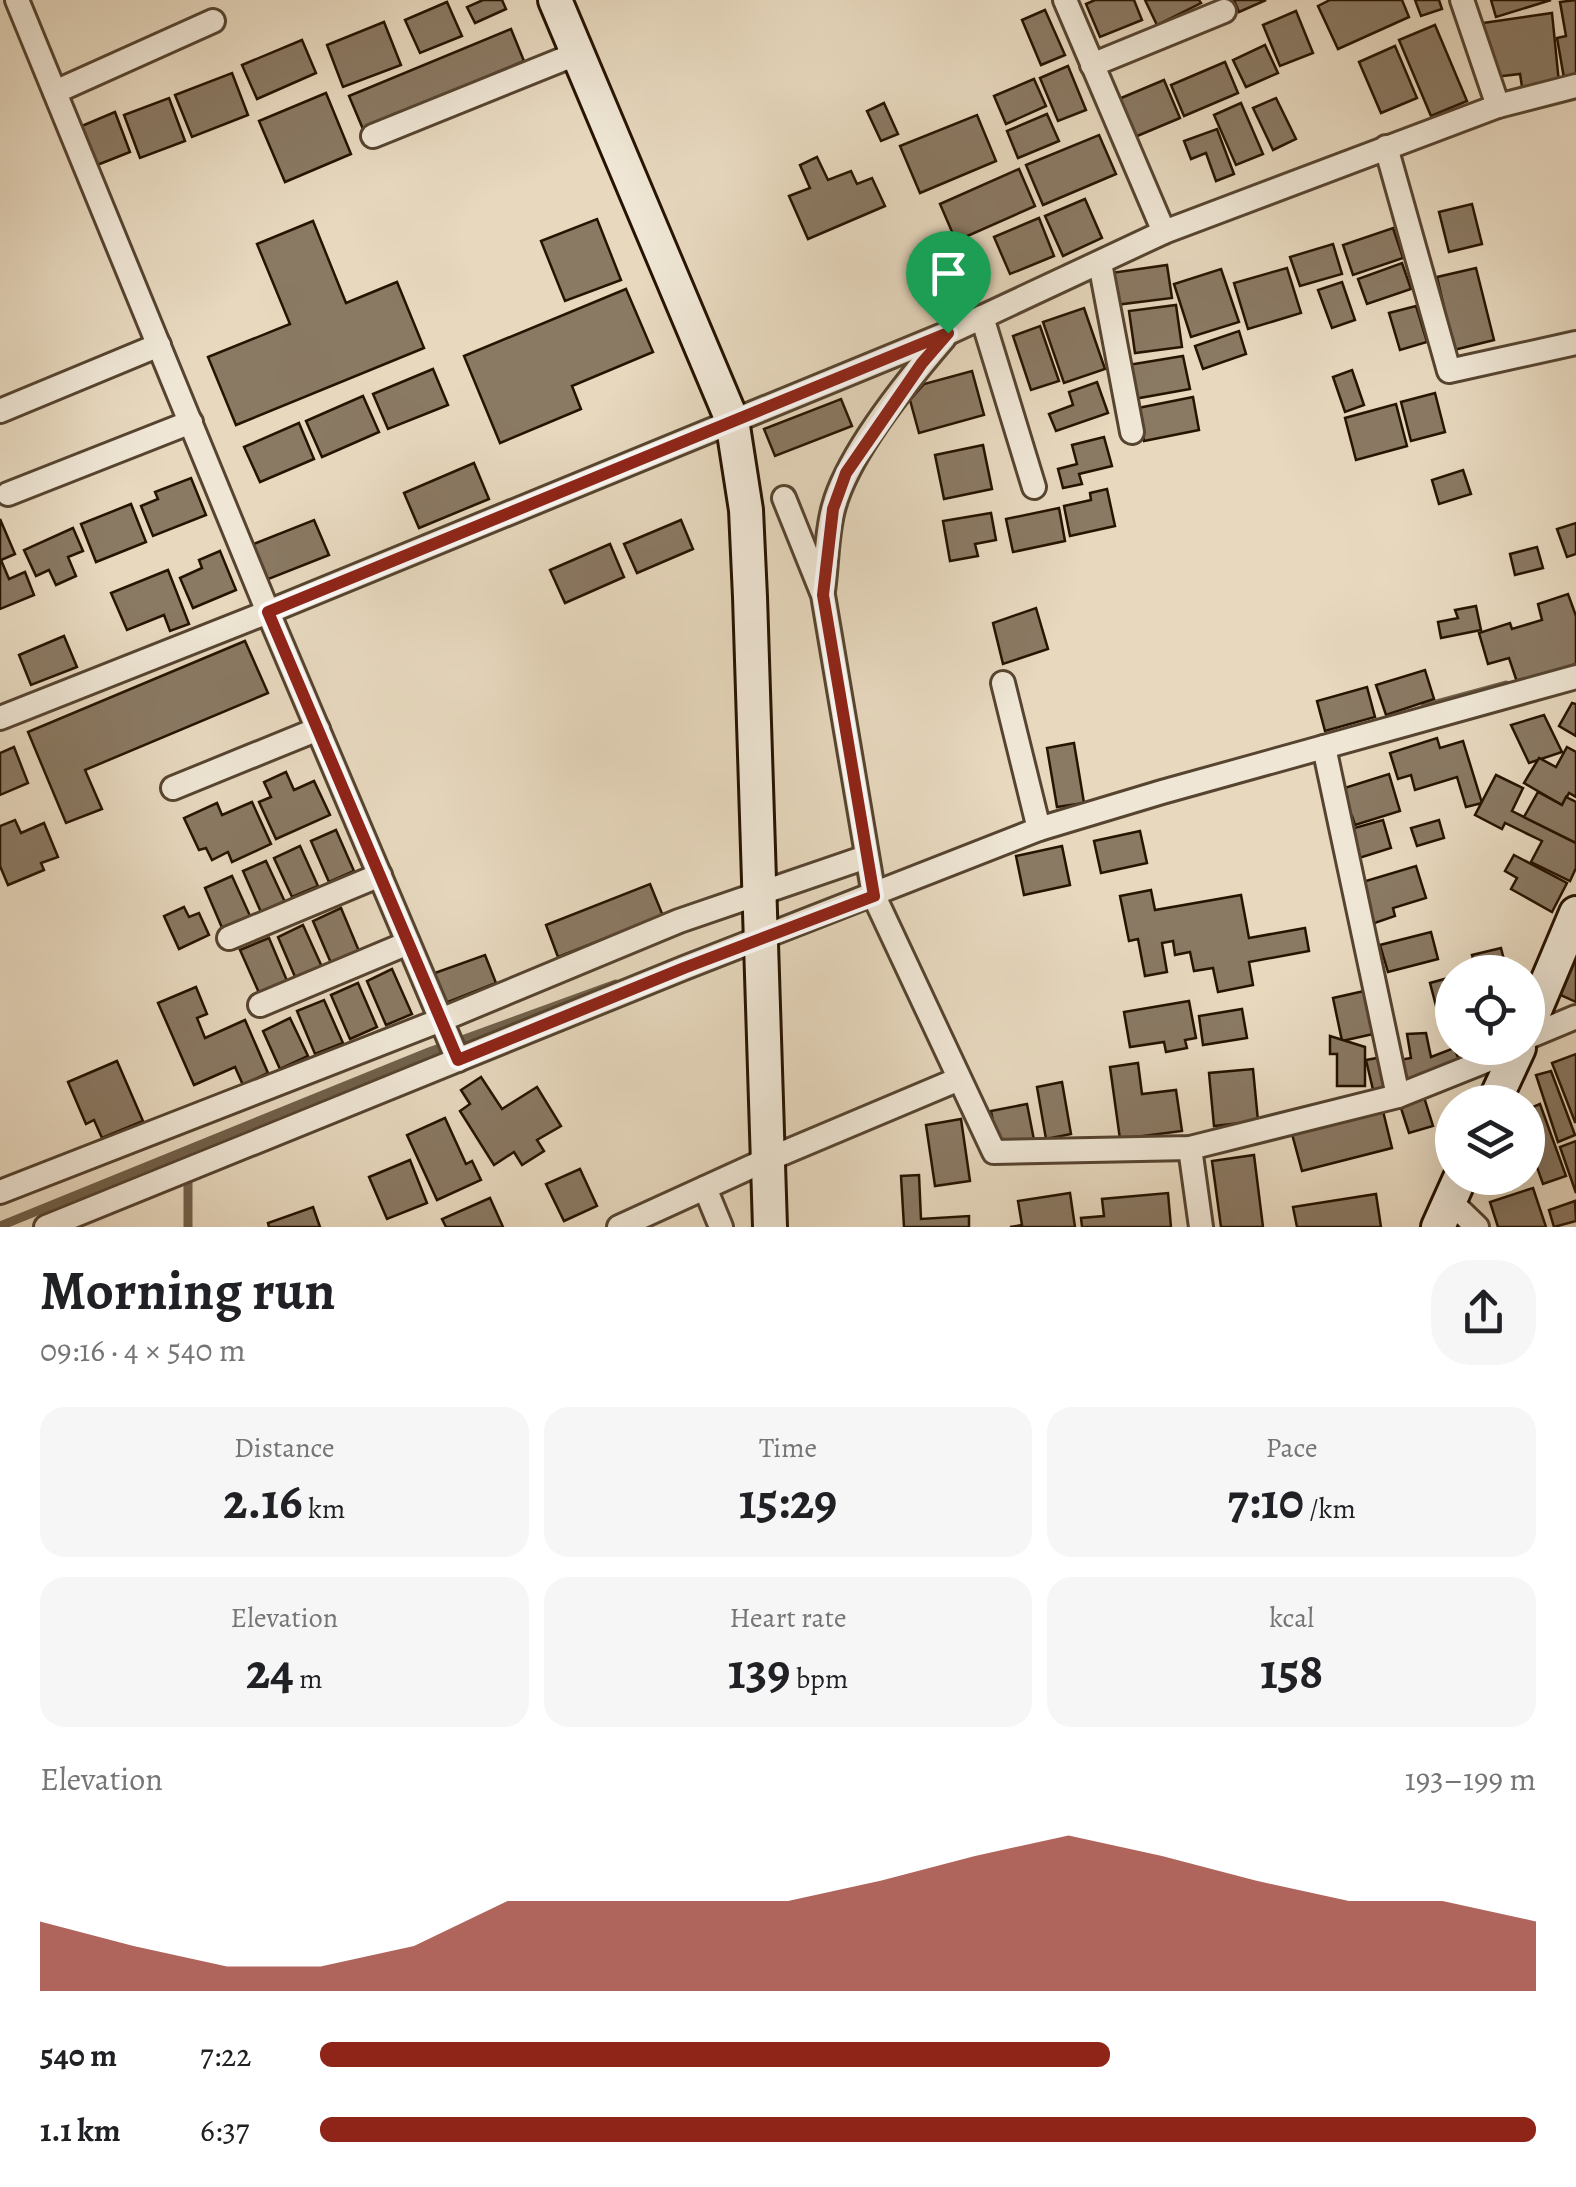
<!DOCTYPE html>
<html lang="en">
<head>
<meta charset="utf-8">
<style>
	body { margin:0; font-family:Alegreya,serif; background:#f6f6f6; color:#202124; height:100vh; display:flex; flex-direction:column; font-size:38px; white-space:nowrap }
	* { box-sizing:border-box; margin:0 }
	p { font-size:32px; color:#757577 }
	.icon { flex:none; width:55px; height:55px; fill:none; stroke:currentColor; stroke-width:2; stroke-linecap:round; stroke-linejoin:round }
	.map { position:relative; height:1227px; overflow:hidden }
	.sheet { display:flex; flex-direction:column; background:#fff; flex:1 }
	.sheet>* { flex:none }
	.tools { position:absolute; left:1435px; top:955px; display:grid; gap:20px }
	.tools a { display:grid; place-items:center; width:110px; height:110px; border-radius:50%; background:#fff; box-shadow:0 10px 40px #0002; font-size:50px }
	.pin { position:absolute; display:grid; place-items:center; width:85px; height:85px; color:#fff; margin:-102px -42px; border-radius:50% 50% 50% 0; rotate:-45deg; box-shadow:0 0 10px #0007 }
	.pin .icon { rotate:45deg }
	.round { display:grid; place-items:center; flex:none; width:105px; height:105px; border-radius:40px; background:#f6f6f6 }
	.headline { display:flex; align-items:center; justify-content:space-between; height:170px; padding:0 40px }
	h1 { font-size:55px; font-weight:600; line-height:75px }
	.metrics { display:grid; grid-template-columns:repeat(3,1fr); gap:15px; height:170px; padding:10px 40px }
	.metrics div { display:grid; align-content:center; border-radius:25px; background:#f6f6f6; text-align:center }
	.metrics b { font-size:50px; font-weight:600 }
	.metrics small { font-size:28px; font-weight:400 }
	.metrics p { font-size:28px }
	.chart { height:280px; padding:20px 40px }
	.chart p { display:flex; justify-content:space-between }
	.chart svg { width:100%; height:180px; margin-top:10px; fill:#8f2418; opacity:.7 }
	ul { padding:0 40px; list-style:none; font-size:32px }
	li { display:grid; grid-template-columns:160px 120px 1fr; align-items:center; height:75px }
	li i { height:25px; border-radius:12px; background:#8f2418 }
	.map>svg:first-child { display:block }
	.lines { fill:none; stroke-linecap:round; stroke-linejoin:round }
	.stream { stroke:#72614b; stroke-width:9 }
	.building { fill:#8a7963; stroke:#261300; stroke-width:2.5 }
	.street-casing { stroke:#564430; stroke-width:28 }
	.secondary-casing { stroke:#261300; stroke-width:38 }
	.street { stroke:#efe6d5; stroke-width:22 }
	.secondary { stroke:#efe6d5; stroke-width:32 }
	.route-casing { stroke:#fff; stroke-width:20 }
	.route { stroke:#8f2418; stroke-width:12 }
</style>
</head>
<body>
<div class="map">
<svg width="1576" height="1227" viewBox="0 0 1576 1227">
	<rect width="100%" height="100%" fill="#e7d8be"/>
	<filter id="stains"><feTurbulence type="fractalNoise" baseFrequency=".002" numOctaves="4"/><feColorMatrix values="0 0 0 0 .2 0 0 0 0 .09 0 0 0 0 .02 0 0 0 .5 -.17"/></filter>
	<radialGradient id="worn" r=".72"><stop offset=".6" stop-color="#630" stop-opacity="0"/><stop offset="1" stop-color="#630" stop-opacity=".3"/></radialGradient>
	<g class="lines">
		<g class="stream">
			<path d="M1425,707L1506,685"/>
			<path d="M188,1172V1227"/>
			<path d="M0,1226L429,1052L616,984"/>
		</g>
	</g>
	<g class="building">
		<path d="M483,0H502L506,9L475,23L467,7Z"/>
		<path d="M1095,0H1134L1142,20L1100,37L1086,4Z"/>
		<path d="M1145,0H1199L1201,3L1157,25Z"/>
		<path d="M1234,0H1266L1239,12Z"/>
		<path d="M1330,0H1402L1409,17L1338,49L1318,6Z"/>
		<path d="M1415,0H1439L1442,9L1421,16Z"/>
		<path d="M1491,0H1551L1496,17Z"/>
		<path d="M1576,0V76L1564,78L1557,38L1566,36L1560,2Z"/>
		<path d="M447,2L462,36L420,53L405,20Z"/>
		<path d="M1045,10L1065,55L1041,65L1022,20Z"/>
		<path d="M1296,11L1313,53L1280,66L1263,25Z"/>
		<path d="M1552,13L1559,83L1522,87L1520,74L1495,77L1476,24Z"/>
		<path d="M384,22L401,65L343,87L327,45Z"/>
		<path d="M1435,25L1467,101L1431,116L1399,40Z"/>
		<path d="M511,29L524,61L363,129L349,96Z"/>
		<path d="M302,40L316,73L257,99L242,65Z"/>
		<path d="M1265,45L1278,73L1246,87L1233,60Z"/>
		<path d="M1395,46L1417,98L1381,113L1359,62Z"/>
		<path d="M1225,62L1238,93L1184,116L1171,85Z"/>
		<path d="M1068,66L1086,110L1058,121L1040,78Z"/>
		<path d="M232,73L248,115L192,137L175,95Z"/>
		<path d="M1034,79L1046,106L1006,124L994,96Z"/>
		<path d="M1164,80L1180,118L1130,139L1114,101Z"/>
		<path d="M326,93L351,154L285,182L259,121Z"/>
		<path d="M169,98L185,141L140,158L124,115Z"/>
		<path d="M1276,98L1296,139L1273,150L1253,108Z"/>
		<path d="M884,103L898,134L881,141L867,111Z"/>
		<path d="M1241,103L1263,154L1236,165L1214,115Z"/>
		<path d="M115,112L130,152L92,167L77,128Z"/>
		<path d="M1047,114L1059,141L1018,158L1007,131Z"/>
		<path d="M977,115L996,161L920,193L900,146Z"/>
		<path d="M1217,129L1234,174L1216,181L1206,153L1191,159L1184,141Z"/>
		<path d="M1099,135L1116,174L1043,205L1026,165Z"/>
		<path d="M817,157L828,180L851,171L857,184L872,178L885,206L808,239L789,196L810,188L800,165Z"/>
		<path d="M1019,169L1035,206L956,241L940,204Z"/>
		<path d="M1085,199L1102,238L1063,256L1045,216Z"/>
		<path d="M1472,204L1482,244L1449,252L1439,212Z"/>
		<path d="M1039,218L1054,256L1010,274L994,237Z"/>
		<path d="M597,219L621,280L565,301L541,241Z"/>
		<path d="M313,221L346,303L397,282L424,348L236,425L208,357L290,324L257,244Z"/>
		<path d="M1393,228L1403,258L1353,275L1343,245Z"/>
		<path d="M1333,244L1342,274L1300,286L1290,257Z"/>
		<path d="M1402,263L1411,289L1367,304L1358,279Z"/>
		<path d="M1167,265L1172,298L1115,305L1111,273Z"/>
		<path d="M1287,268L1301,313L1248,329L1234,283Z"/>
		<path d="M1476,268L1494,340L1454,350L1437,277Z"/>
		<path d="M1221,269L1239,322L1191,337L1174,284Z"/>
		<path d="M1342,282L1355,320L1332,328L1318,290Z"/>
		<path d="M626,289L653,352L572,386L581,409L500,443L464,356Z"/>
		<path d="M1176,305L1182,347L1135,353L1129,311Z"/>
		<path d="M1416,306L1427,342L1400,350L1389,313Z"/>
		<path d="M1084,308L1105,369L1064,383L1043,322Z"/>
		<path d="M1040,326L1059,381L1031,390L1013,336Z"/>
		<path d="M1239,331L1246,354L1203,369L1195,346Z"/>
		<path d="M1183,356L1190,389L1134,399L1128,365Z"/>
		<path d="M433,369L448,405L388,429L373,394Z"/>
		<path d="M1352,370L1364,405L1345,412L1333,377Z"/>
		<path d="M972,371L984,415L919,433L910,400L924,384Z"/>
		<path d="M1097,382L1108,413L1056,431L1049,414L1073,405L1069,392Z"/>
		<path d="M1435,393L1445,432L1411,441L1401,402Z"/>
		<path d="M363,396L379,432L322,457L306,421Z"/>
		<path d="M1193,397L1199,430L1144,441L1138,408Z"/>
		<path d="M841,399L852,426L775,456L764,429Z"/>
		<path d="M1396,404L1407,446L1356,460L1345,418Z"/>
		<path d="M299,423L314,459L260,482L244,447Z"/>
		<path d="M1104,437L1112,466L1079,474L1082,484L1063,488L1058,469L1077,464L1072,445Z"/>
		<path d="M983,445L992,489L944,499L935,455Z"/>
		<path d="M474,463L489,499L419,528L404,493Z"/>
		<path d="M1463,470L1471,494L1439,504L1432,480Z"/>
		<path d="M191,478L206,515L153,536L141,506L158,499L155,492Z"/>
		<path d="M1107,489L1115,526L1070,536L1064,506L1091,500L1090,493Z"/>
		<path d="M131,504L146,542L96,562L81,524Z"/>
		<path d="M1059,508L1065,541L1013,552L1006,519Z"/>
		<path d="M991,513L996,540L975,544L978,556L950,561L943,521Z"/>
		<path d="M0,519L15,554L1,560L9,579L25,572L34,595L0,609Z"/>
		<path d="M314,520L329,555L266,580L251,545Z"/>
		<path d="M681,520L693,549L637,573L624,544Z"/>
		<path d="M1576,523V554L1567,557L1557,529Z"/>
		<path d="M73,528L83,551L68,557L76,576L56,585L49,570L36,576L24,550Z"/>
		<path d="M610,544L624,577L565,603L550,570Z"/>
		<path d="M1537,547L1543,568L1515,575L1510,554Z"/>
		<path d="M220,551L236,590L193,608L180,578L202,568L199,560Z"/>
		<path d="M168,570L189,624L170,631L164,615L127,630L111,593Z"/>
		<path d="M1568,594L1576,616V664L1517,682L1509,658L1488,664L1479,633L1510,623L1512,629L1542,620L1538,604Z"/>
		<path d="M1476,606L1481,630L1441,638L1438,622L1458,618L1455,610Z"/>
		<path d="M1036,608L1048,649L1003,664L993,623Z"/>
		<path d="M64,636L77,667L31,685L19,655Z"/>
		<path d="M245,641L268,693L85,770L102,809L66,823L28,732Z"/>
		<path d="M1425,670L1434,699L1386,715L1376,685Z"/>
		<path d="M1367,687L1375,717L1325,731L1317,701Z"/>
		<path d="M1572,703L1576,704V736L1559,726Z"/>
		<path d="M1544,715L1562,752L1529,763L1511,725Z"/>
		<path d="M1437,738L1440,748L1463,741L1482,803L1466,807L1457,777L1415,790L1411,775L1398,779L1390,753Z"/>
		<path d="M1074,743L1084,803L1057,807L1047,748Z"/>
		<path d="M14,747L28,783L0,795V753Z"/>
		<path d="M1567,747L1576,752V797L1569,793L1562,805L1524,783L1539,758L1556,767Z"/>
		<path d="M286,772L294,790L314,781L330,815L276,839L259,802L271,797L264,782Z"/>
		<path d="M1389,774L1400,811L1355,825L1352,816L1346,817L1338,790Z"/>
		<path d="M1496,775L1523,788L1512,811L1576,843V868L1570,881L1531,862L1542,841L1505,823L1502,829L1475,815Z"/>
		<path d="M1538,792L1562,805L1566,797L1576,802V843L1524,817Z"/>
		<path d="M252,802L271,844L232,862L228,852L212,860L206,848L199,850L184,818L217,803L222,815Z"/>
		<path d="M15,820L21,833L44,823L58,857L41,863L44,870L8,885L0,866V826Z"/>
		<path d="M1383,820L1391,848L1356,859L1347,830Z"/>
		<path d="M1439,820L1444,838L1417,846L1411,828Z"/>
		<path d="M336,830L354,871L329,882L311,841Z"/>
		<path d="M1140,831L1147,863L1101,873L1094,841Z"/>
		<path d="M300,846L318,886L292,897L274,858Z"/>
		<path d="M1062,846L1070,885L1024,895L1016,856Z"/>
		<path d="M1514,855L1567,883L1552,912L1511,889L1517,878L1505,871Z"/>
		<path d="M266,861L285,902L261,912L243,871Z"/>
		<path d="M1416,866L1426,898L1393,908L1395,916L1372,924L1359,883Z"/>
		<path d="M232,876L251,918L223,930L205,888Z"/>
		<path d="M650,884L663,916L558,957L546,925Z"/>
		<path d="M1151,890L1155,910L1241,895L1249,938L1305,928L1309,951L1249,962L1253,985L1218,992L1213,968L1194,971L1190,952L1175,955L1173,941L1162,943L1167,972L1145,976L1138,939L1129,941L1120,896Z"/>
		<path d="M184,907L189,917L199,913L209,935L179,949L164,916Z"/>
		<path d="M341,908L359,951L331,963L313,921Z"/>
		<path d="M303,925L322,967L296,979L278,937Z"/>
		<path d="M1431,932L1438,959L1388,972L1380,945Z"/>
		<path d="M269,938L288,983L260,995L240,950Z"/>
		<path d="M1576,940V1002L1554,992Z"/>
		<path d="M1501,948L1507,972H1476L1472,955Z"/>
		<path d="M485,955L496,983L443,1004L432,974Z"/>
		<path d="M392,969L412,1014L386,1025L367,981Z"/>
		<path d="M1452,977V1022L1441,1025L1430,983Z"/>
		<path d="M358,983L377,1027L350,1039L331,995Z"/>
		<path d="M196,987L207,1014L197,1018L205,1038L245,1020L268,1073L243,1085L235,1067L194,1085L158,1003Z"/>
		<path d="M1364,991L1373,1034L1342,1041L1333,998Z"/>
		<path d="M324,1000L343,1043L315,1054L297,1011Z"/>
		<path d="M1189,1001L1196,1038L1185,1040L1187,1048L1166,1052L1164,1042L1130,1047L1124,1012Z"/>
		<path d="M1242,1009L1247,1038L1203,1045L1199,1016Z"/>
		<path d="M290,1018L308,1056L280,1069L263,1031Z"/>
		<path d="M1426,1033L1431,1057L1454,1048L1461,1064L1406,1084L1399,1060L1411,1058L1407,1034Z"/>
		<path d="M1330,1036L1365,1047V1086H1337V1054H1330Z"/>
		<path d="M1576,1054V1122H1575L1552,1063Z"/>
		<path d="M1382,1057L1389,1091L1374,1094L1366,1060Z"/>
		<path d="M117,1061L143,1121L102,1138L94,1120L86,1124L68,1082Z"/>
		<path d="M1138,1063L1142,1094L1176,1090L1182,1131L1120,1139L1110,1067Z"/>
		<path d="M1253,1069L1258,1121L1214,1126L1209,1073Z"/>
		<path d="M1551,1071L1575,1135L1558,1142L1536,1075Z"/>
		<path d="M481,1077L502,1109L537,1087L561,1126L537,1140L544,1151L522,1165L514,1152L494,1165L460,1111L470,1104L461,1090Z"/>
		<path d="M1062,1082L1071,1134L1046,1139L1037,1087Z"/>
		<path d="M1424,1097L1433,1126L1409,1133L1400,1105Z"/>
		<path d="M1027,1104L1034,1140L998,1147L991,1111Z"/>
		<path d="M1540,1104L1566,1176L1543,1184L1528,1142V1109Z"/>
		<path d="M1383,1111L1392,1148L1302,1171L1292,1134Z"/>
		<path d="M445,1118L466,1164L472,1161L481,1180L437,1200L407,1135Z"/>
		<path d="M961,1119L970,1181L935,1186L926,1125Z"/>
		<path d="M1576,1141V1193L1560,1147Z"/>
		<path d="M1254,1155L1263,1227H1221L1212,1161Z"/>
		<path d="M410,1160L427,1203L387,1219L369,1177Z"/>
		<path d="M580,1169L597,1206L564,1221L546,1184Z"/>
		<path d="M919,1175L921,1219L969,1216V1227H904L901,1176Z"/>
		<path d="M1533,1188L1546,1227H1498L1490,1202Z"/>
		<path d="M1070,1193L1075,1227H1010L1022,1225L1018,1201Z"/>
		<path d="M1168,1193L1171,1227H1082L1081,1218L1104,1216L1102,1199Z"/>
		<path d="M1376,1194L1381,1227H1297L1293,1207Z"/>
		<path d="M490,1198L503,1227H446L442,1219Z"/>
		<path d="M1575,1201L1576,1221L1554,1227L1549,1210Z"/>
		<path d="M313,1207L320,1227H269L268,1223Z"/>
	</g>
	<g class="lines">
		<g class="street-casing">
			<g id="street">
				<path d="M17,0L268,612L458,1060"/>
				<path d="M1065,0L1164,232"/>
				<path d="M1462,0L1498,106"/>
				<path d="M1092,65L1224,11"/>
				<path d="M55,92L213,21"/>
				<path d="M373,136L576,54"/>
				<path d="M1386,147L1449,371L1576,343"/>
				<path d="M1100,263L1132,432"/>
				<path d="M982,317L1034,487"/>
				<path d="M0,411L159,345"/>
				<path d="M8,494L191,422"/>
				<path d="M784,498L823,595L874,896L994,1152L1190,1148L1398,1096L1493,1058L1510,1048"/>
				<path d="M823,591C827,564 826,533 834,506C849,452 907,381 944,338"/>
				<path d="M1003,683L1039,829"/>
				<path d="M0,718L268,612L948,333L1164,232L1498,106L1576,86"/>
				<path d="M1324,747L1398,1096"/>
				<path d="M173,788L318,729"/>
				<path d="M229,938L380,875"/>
				<path d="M260,1005L408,943"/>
				<path d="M1528,1037L1576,1017"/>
				<path d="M1190,1148L1201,1227"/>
				<path d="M705,1188L721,1227"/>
				<path d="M0,1192L441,1020L679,921L866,857"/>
				<path d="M1450,1201L1477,1227"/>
				<path d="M46,1227L684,968L1039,829L1162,792L1576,677"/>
				<path d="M619,1227L755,1165L959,1079"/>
			</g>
		</g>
		<g class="secondary-casing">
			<g id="secondary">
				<path d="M555,0L732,420L746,510L750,597L770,1227"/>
				<path d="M1528,1027L1576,913"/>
				<path d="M1494,1102L1519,1048"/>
				<path d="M1438,1227L1460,1178"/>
			</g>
		</g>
		<use href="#street" class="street"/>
		<use href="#secondary" class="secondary"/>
	</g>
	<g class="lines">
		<g class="route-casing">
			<path id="route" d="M948,333L922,363L846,473L833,509L823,595L874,896L684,968L458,1060L268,612Z"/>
		</g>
		<use href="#route" class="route"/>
	</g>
	<rect width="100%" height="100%" filter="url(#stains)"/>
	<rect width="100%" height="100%" fill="url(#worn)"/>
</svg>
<div class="tools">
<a><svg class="icon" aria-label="locate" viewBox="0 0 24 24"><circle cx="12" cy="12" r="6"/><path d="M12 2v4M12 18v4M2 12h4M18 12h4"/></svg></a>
<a><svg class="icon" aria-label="layers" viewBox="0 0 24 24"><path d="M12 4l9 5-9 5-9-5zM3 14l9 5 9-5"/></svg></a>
</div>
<div class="pin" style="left:948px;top:333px;background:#1e9e55"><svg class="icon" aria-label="arrive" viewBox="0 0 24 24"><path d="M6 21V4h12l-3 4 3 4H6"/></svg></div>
</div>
<section class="sheet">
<div class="headline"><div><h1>Morning run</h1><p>09:16 · 4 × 540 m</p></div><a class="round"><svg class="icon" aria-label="share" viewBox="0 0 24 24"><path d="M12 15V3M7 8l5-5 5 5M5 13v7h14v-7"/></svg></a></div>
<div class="metrics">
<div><p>Distance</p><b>2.16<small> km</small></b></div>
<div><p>Time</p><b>15:29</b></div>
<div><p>Pace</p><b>7:10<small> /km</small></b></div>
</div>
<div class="metrics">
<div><p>Elevation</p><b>24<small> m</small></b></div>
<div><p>Heart rate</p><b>139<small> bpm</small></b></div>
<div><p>kcal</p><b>158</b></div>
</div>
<div class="chart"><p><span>Elevation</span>193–199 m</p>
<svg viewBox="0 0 160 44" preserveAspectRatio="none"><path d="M0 44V27L10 33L20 38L30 38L40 33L50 22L60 22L70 22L80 22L90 17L100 11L110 6L120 11L130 17L140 22L150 22L160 27V44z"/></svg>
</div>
<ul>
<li><b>540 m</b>7:22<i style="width:65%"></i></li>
<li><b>1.1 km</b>6:37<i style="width:100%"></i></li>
</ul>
</section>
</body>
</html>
